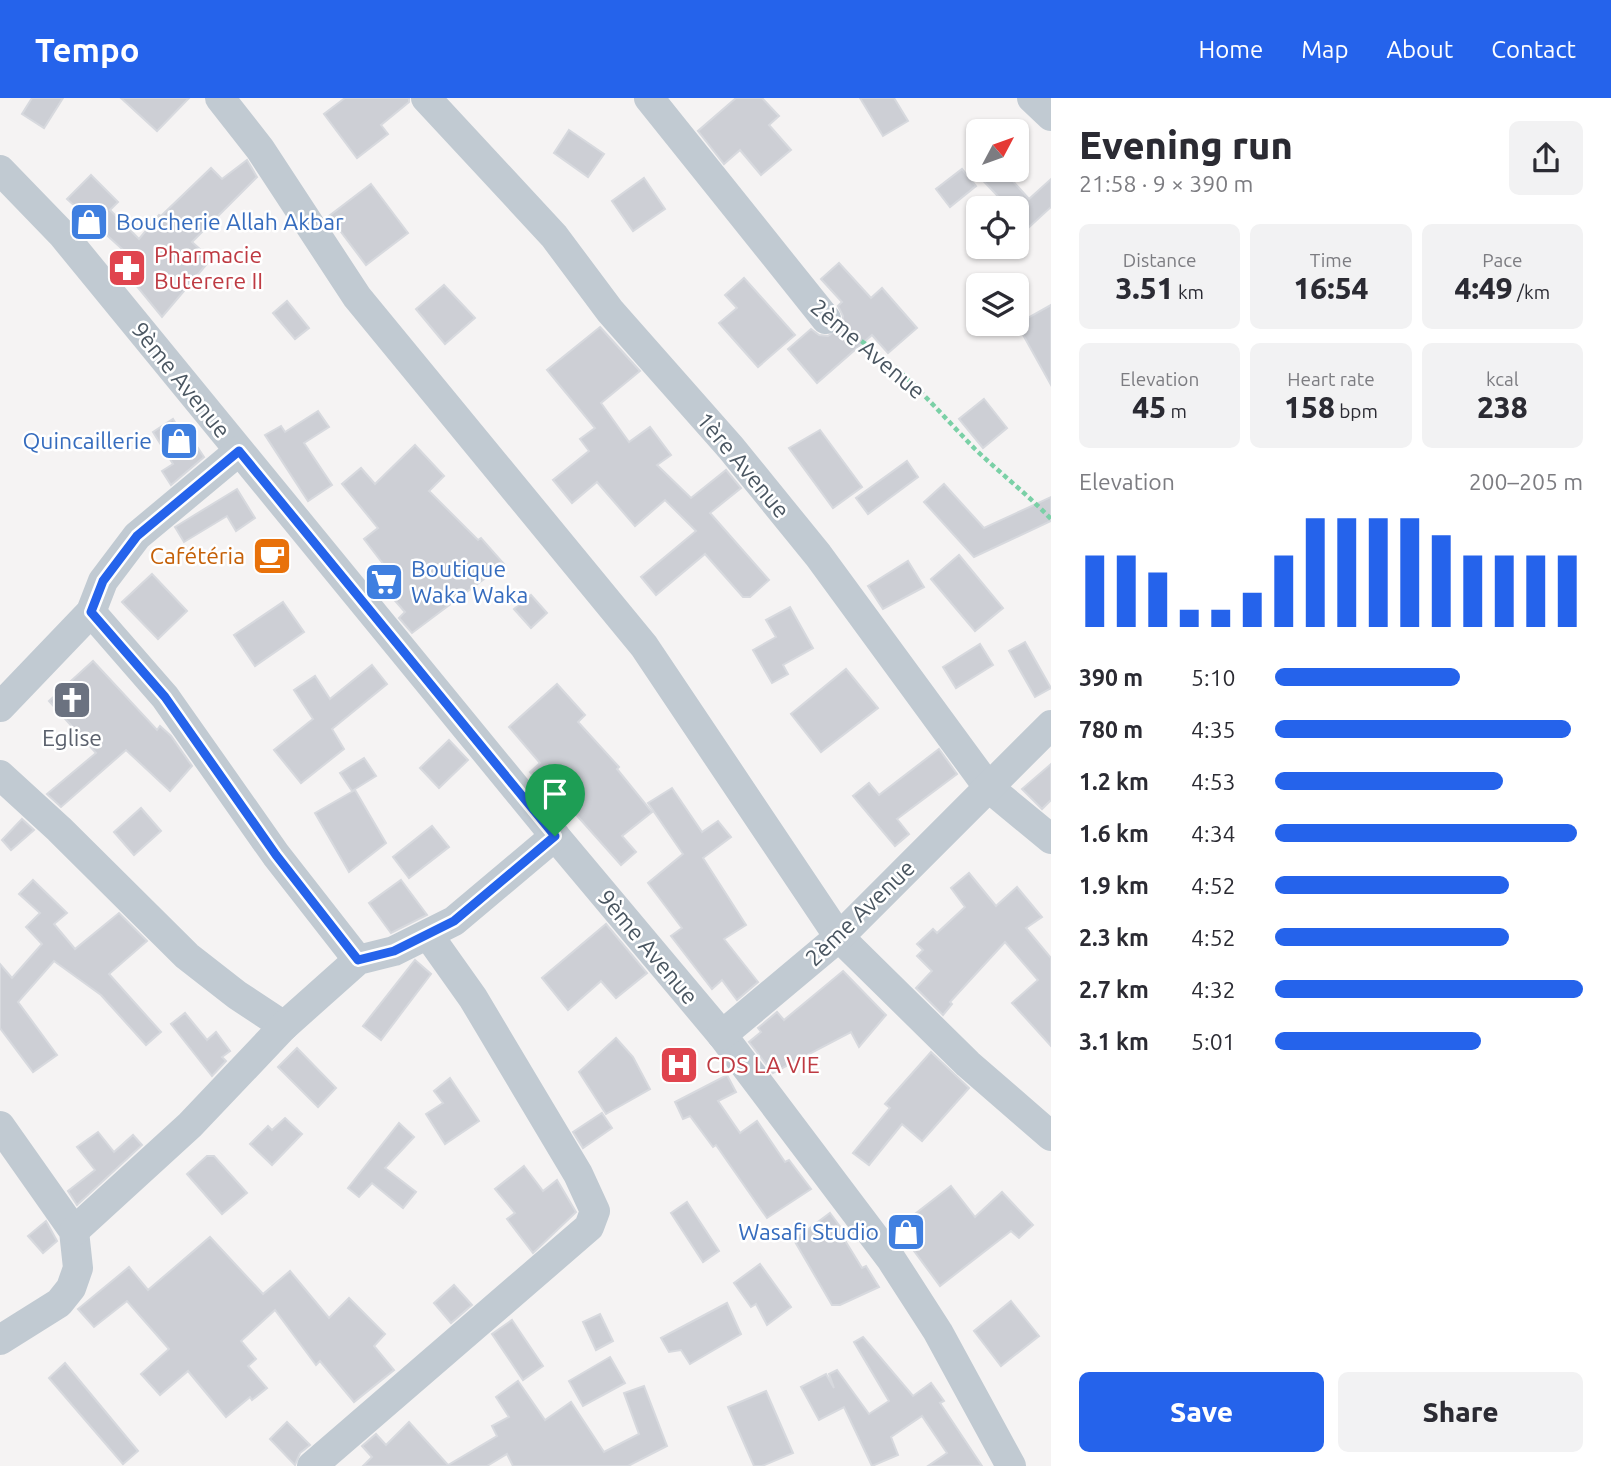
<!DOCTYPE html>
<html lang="en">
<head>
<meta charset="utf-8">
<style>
	body { margin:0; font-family:Ubuntu,sans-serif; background:#f2f2f3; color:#2b2b33; height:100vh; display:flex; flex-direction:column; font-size:26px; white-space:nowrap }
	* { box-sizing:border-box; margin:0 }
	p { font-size:23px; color:#7c7c81 }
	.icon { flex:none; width:38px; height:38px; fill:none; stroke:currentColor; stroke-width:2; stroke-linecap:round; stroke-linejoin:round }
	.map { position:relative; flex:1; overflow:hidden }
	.details { display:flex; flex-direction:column; background:#fff; width:560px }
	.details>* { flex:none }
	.needle { width:46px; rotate:49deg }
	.fabs { position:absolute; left:966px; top:21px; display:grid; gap:14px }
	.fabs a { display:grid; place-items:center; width:63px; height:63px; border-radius:10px; background:#fff; box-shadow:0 2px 5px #0004; font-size:35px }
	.pin { position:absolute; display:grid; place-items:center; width:60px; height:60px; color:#fff; margin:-72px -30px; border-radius:50% 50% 50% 0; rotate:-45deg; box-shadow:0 0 7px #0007 }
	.pin .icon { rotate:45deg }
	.round { display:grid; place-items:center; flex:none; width:74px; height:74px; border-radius:10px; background:#f2f2f3 }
	.head { display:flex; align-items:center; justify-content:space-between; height:119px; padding:0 28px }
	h1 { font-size:38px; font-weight:800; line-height:52px }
	.stats { display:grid; grid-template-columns:repeat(3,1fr); gap:10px; height:119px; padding:7px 28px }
	.stats div { display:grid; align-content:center; border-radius:10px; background:#f2f2f3; text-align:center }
	.stats b { font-size:30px; font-weight:800 }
	.stats small { font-size:19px; font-weight:400 }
	.stats p { font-size:19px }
	.chart { height:196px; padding:14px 28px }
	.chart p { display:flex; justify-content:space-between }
	.chart svg { width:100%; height:126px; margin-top:7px; stroke:#2563eb; stroke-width:6 }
	.primary-button { display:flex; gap:14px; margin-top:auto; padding:14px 28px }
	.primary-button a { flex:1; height:80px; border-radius:10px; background:#2563eb; color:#fff; font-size:28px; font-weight:800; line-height:80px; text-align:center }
	.primary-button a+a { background:#f2f2f3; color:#2b2b33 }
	ul { padding:0 28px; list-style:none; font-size:23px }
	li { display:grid; grid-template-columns:112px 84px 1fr; align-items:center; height:52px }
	li i { height:18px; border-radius:9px; background:#2563eb }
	header { display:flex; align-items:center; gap:42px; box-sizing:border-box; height:98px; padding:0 35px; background:#2563eb; color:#fff }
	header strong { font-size:33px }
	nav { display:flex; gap:38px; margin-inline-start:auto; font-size:24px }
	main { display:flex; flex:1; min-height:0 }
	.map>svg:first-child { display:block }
	.building { fill:#cdcfd5; stroke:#d7d9de; stroke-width:2 }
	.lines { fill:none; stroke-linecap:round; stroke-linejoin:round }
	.path { stroke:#7ad0a6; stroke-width:4.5; stroke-dasharray:5 3.5; stroke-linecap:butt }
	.minor { stroke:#c1cad2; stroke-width:30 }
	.route-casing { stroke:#fff; stroke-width:14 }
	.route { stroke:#2563eb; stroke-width:9 }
	.labels { text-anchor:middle; stroke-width:5; stroke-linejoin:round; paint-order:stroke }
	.shop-label { font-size:23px; fill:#366cbe; stroke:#fff; text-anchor:start }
	.health-label { font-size:23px; fill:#be3a42; stroke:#fff; text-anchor:start }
	.street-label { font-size:23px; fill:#4a5661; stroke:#fff }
	.food-label { font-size:23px; fill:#c56008; stroke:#fff; text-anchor:end }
	.worship-label { font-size:23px; fill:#5b616d; stroke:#fff }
</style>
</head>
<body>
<header>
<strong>Tempo</strong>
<nav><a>Home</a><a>Map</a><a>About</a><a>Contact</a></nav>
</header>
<main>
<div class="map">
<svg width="1051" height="1368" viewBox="0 0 1051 1368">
	<rect width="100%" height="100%" fill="#f5f3f3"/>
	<g class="building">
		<path d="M32,0H63L44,30L22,16Z"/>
		<path d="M121,0H189L157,33Z"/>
		<path d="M345,0H409V4L381,27L388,36L357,60L324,16Z"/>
		<path d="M736,0H762L779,18L769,27L791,52L761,77L740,52L724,66L698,33Z"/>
		<path d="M860,0H894L908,23L883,38Z"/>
		<path d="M569,32L604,56L588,79L554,55Z"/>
		<path d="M247,62L257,79L192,144L211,161L162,219L121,169L132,160L67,101L91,77L118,104L110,112L139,141L159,117L161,118L211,70L222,81Z"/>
		<path d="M962,71L976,88L950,109L936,91Z"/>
		<path d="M973,72H1003L1029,101L1051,81V109L1027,131L1017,119V110H1009Z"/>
		<path d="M644,80L665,111L633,133L612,103Z"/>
		<path d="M371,86L408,135L366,167L329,118Z"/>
		<path d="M839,165L871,200L882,190L917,230L888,255L872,237L817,285L788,251L811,231L819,237L828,238L842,228L843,218L838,208L842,204L821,181Z"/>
		<path d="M744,180L795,237L758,269L719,225L737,210L725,197Z"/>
		<path d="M444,187L475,220L445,246L416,211Z"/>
		<path d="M287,203L309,230L295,241L273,215Z"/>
		<path d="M1051,207V287L1017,226Z"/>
		<path d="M600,229L640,273L601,305L629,344L650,329L671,357L657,367L691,400L726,372L741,390L710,415L769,482L750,499H743L705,456L656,497L641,479L696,433L665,402L635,428L597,384L572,405L553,382L589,353L580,341L595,330L547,272Z"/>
		<path d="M984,301L1007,330L983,350L959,321Z"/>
		<path d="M318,313L329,329L304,345L332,387L308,403L265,337L281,328L285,334Z"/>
		<path d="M173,321L193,354L198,350L204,359L171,387L162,373L173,366L153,334Z"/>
		<path d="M820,332L862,389L833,410L789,350Z"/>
		<path d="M415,347L444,378L429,393L478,442L481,440L504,466L412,535L399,520L405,514L376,481L387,471L364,441L378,430L342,386L361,370L375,386Z"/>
		<path d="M907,363L918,379L868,416L856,400Z"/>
		<path d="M944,386L984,430L1051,399V423L974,459L924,404Z"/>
		<path d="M237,391L255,420L236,433L227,418L184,444L175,429Z"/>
		<path d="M959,457L1003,510L975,533L931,481Z"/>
		<path d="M908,463L924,489L883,511L868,488Z"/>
		<path d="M152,476L187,513L158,541L122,504Z"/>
		<path d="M531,497L547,515L531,530L514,511Z"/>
		<path d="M283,504L304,534L255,568L234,537Z"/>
		<path d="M790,509L813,550L783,567L788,576L772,585L753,552L776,539L766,522Z"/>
		<path d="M1025,544L1051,590L1035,599L1009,553Z"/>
		<path d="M980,546L993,567L956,590L943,569Z"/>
		<path d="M93,563L157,632L160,628L171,638L192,668L170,693L126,652L61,709L47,696L96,655L49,603Z"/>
		<path d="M372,567L387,586L332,631L344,651L301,685L274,652L313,621L294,592L315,578L330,601Z"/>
		<path d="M846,571L878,610L821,654L791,616Z"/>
		<path d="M557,586L585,617L578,624L619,669L617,671L652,714L622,738L636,754L621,767L572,712L568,716L530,674L540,665L509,629Z"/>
		<path d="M449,642L468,662L439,690L420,670Z"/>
		<path d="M939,651L957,676L897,721L909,736L895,748L853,698L869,685L879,697Z"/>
		<path d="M364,660L376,678L352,693L340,675Z"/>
		<path d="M1051,666V702L1042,711L1022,691Z"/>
		<path d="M672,690L702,734L718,723L731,739L703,760L746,827L724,841L758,884L737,902L722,882L712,891L671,838L682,830L648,785L683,756L648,705Z"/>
		<path d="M355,692L386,745L349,774L315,715Z"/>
		<path d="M141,710L161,733L134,757L114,734Z"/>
		<path d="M22,721L34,732L11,752L2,742Z"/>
		<path d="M432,728L449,749L409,780L393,759Z"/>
		<path d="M969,775L996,808L1017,789L1042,819L1026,830L1051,860V948L1012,905L1038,882L1005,844L950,904L952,906L943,917L916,890L932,873L917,858L923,852L917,846L933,831L937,835L965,809L951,790Z"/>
		<path d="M33,782L67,815L54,826L75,851L119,815L147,843L109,876L161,934L146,947L101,897L54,863L18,904L57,957L33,974L0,930V866L12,880L42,846L26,829L40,815L19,796Z"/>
		<path d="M401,782L427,817L391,835L369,805Z"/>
		<path d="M606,826L647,875L616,900L601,883L568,912L542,880Z"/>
		<path d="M415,862L431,876L381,942L363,928Z"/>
		<path d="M843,873L886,917L859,949L851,934L773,975L749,944L761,934L758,930L777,914L784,922Z"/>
		<path d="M185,915L207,942L216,934L230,953L222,959L226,963L212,978L171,926Z"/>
		<path d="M616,940L633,959L650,991L606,1016L579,974Z"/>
		<path d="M297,950L336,990L318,1009L278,969Z"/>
		<path d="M931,954L969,990L922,1043L902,1026L869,1067L853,1055L890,1010L885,1006Z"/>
		<path d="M727,977L736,994L718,1003L740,1035L757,1023L785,1064L789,1062L811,1091L767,1120L716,1047L713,1049L690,1018L683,1021L675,1004Z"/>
		<path d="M450,980L479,1023L445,1046L426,1016L443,1005L434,993Z"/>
		<path d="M602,1015L612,1030L583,1050L573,1034Z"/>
		<path d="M285,1020L302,1036L272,1067L250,1046L268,1028L272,1032Z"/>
		<path d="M399,1025L414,1039L385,1070L416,1094L403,1110L372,1085L359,1099L348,1090Z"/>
		<path d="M98,1034L114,1054L133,1037L142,1047L77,1107L68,1093L95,1072L77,1049Z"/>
		<path d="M207,1058H214L247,1095L222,1116L187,1076Z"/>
		<path d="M524,1068L543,1093L557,1082L576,1114L533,1155L507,1121L515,1115L495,1091Z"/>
		<path d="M951,1088L975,1119L1002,1094L1033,1127L1019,1140L1011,1133L940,1188L897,1130Z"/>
		<path d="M687,1104L719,1153L703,1164L671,1115Z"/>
		<path d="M830,1115L844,1134L841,1136L862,1170L866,1168L879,1189L840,1207H832L794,1142Z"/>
		<path d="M46,1123L57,1143L43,1155L28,1138Z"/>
		<path d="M210,1139L263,1196L290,1173L329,1220L349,1200L385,1236L374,1248L394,1272L354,1304L320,1263L316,1267L275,1212L241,1243L256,1261L248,1268L267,1290L252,1302L250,1299L226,1319L188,1273L160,1297L141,1276L169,1251L127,1203L94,1229L78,1211L129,1169L148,1192Z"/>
		<path d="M760,1166L791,1209L767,1227L756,1206L751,1209L734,1185Z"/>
		<path d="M454,1187L472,1207L451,1225L434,1205Z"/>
		<path d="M1011,1203L1039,1238L1001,1268L974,1233Z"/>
		<path d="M727,1205L741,1236L690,1266L681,1252L669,1254L661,1240Z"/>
		<path d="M600,1216L613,1243L596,1252L583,1224Z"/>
		<path d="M512,1222L543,1268L523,1282L492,1236Z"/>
		<path d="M863,1239L913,1298L931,1285L944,1303L940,1305L982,1368H928L947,1355L922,1318L891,1339L898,1357L872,1368L844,1309L819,1322L801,1289L826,1276L834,1290L829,1276L837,1272L869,1316L889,1303L854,1244Z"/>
		<path d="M610,1259L625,1285L583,1308L569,1283Z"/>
		<path d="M65,1265L138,1353L123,1366L49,1280Z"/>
		<path d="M518,1283L545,1322L571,1304L604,1354L639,1336L624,1295L644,1288L667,1348L628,1368H513L507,1356L487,1368H363L372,1359L362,1348L376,1336L386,1347L409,1324L448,1367L497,1338L492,1328L509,1319L496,1299Z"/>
		<path d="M766,1293L793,1355L762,1368H754L728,1309Z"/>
		<path d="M287,1324L310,1347L300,1355L295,1367L270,1341Z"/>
	</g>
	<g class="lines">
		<path class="path" d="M847,234C898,264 934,309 975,351C1000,375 1027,396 1051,421"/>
		<g class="minor">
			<path d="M220,0L260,51L357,199L644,548L839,839L968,966L1051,1038"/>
			<path d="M426,0L554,138L610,213L731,350L818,457L988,689L1051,741"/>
			<path d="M649,0L826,221"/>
			<path d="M1032,0L1051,18"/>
			<path d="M0,72L62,136L555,738L722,937L891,1161L938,1234L1011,1368"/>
			<path d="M91,514L165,599L276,757L358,862"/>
			<path d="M0,609L91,514L103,483L137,438L239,353"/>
			<path d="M0,677L59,731L187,858L237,897L284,928"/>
			<path d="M722,937L839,839L1051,627"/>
			<path d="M0,1028L74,1133L78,1170L71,1190L59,1205L0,1242"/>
			<path d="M74,1133L190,1027L284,928L358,862L394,853L454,823L555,738"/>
			<path d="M312,1368L589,1129L595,1113L578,1076L473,900L429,838"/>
		</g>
	</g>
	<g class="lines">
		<g class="route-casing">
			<path id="route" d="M239,353L555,738L454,823L394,853L358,862L276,757L165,599L91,514L103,483L137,438Z"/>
		</g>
		<use href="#route" class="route"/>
	</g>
	<defs>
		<g id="shop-square" transform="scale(2.0125)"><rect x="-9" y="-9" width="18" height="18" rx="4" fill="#3f7fe0" stroke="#fff"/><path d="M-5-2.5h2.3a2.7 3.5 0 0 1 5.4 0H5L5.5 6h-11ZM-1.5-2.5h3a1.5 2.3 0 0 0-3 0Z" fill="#fff"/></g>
		<g id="pharmacy-square" transform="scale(2.0125)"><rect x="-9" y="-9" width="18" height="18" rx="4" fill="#e0444e" stroke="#fff"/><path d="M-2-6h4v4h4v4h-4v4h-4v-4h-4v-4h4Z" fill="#fff"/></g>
		<g id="cafe-square" transform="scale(2.0125)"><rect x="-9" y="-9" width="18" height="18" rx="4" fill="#e8710a" stroke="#fff"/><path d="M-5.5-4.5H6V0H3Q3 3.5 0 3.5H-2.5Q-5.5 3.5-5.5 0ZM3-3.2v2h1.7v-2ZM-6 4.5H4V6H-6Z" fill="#fff"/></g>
		<g id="supermarket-square" transform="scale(2.0125)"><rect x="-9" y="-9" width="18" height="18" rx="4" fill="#3f7fe0" stroke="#fff"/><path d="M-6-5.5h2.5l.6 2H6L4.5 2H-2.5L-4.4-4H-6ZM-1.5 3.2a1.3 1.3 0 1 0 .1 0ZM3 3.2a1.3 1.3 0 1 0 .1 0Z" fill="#fff"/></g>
		<g id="church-square" transform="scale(2.0125)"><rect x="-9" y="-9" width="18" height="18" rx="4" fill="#6b7280" stroke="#fff"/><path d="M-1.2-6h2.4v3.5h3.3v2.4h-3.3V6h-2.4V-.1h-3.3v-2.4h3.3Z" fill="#fff"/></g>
		<g id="hospital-square" transform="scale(2.0125)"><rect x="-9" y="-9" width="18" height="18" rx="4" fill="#e0444e" stroke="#fff"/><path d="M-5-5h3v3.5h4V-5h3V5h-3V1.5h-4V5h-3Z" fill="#fff"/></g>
	</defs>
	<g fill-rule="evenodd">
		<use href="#shop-square" x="89" y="124"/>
		<use href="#pharmacy-square" x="127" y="170"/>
		<use href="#shop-square" x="179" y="343"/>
		<use href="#cafe-square" x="272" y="458"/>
		<use href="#supermarket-square" x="384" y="484"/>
		<use href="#church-square" x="72" y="602"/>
		<use href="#hospital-square" x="679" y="967"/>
		<use href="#shop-square" x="906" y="1134"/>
	</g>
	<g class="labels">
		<g class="shop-label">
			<text x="116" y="132">Boucherie Allah Akbar</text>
			<text x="152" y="351" text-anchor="end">Quincaillerie</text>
			<text x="411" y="479">Boutique<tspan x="411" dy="26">Waka Waka</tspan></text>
			<text x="879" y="1142" text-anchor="end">Wasafi Studio</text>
		</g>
		<g class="health-label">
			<text x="154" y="165">Pharmacie<tspan x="154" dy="26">Buterere II</tspan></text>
			<text x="706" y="975">CDS LA VIE</text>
		</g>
		<g class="street-label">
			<text transform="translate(868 251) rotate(40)" y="8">2ème Avenue</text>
			<text transform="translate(181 282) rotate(51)" y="8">9ème Avenue</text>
			<text transform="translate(743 367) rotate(50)" y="8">1ère Avenue</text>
			<text transform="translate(860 815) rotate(-44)" y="8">2ème Avenue</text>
			<text transform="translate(648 849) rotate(50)" y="8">9ème Avenue</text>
		</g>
		<g class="food-label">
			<text x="245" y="466">Cafétéria</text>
		</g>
		<g class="worship-label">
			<text x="72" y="648">Eglise</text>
		</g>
	</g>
</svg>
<div class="fabs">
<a><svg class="needle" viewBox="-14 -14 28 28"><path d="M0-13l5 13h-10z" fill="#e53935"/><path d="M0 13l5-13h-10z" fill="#7c7c81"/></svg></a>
<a><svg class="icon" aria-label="locate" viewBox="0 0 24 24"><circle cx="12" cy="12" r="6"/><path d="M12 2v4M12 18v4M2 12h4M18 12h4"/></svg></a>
<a><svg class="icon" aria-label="layers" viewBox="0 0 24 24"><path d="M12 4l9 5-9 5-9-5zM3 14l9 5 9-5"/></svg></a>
</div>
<div class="pin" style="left:555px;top:738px;background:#1e9e55"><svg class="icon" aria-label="arrive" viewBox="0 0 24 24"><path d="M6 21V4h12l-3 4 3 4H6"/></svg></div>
</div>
<section class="details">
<div class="head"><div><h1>Evening run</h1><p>21:58 · 9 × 390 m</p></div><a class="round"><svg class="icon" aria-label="share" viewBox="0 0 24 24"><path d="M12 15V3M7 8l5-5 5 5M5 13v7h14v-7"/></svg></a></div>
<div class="stats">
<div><p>Distance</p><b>3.51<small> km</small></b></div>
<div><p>Time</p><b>16:54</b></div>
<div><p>Pace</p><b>4:49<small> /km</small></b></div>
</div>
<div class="stats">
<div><p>Elevation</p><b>45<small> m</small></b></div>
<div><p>Heart rate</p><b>158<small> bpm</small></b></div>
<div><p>kcal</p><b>238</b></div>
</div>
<div class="chart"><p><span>Elevation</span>200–205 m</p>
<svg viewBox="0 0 160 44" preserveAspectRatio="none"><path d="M5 44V19M15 44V19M25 44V25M35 44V38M45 44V38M55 44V32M65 44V19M75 44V6M85 44V6M95 44V6M105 44V6M115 44V12M125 44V19M135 44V19M145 44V19M155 44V19"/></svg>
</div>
<ul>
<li><b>390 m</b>5:10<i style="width:60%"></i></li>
<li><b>780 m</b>4:35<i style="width:96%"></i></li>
<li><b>1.2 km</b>4:53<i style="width:74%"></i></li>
<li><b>1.6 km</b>4:34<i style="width:98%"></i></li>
<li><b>1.9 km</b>4:52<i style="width:76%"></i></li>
<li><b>2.3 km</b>4:52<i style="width:76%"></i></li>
<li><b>2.7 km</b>4:32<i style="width:100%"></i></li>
<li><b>3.1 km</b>5:01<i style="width:67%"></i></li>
</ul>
<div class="primary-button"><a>Save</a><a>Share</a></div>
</section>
</main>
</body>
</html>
